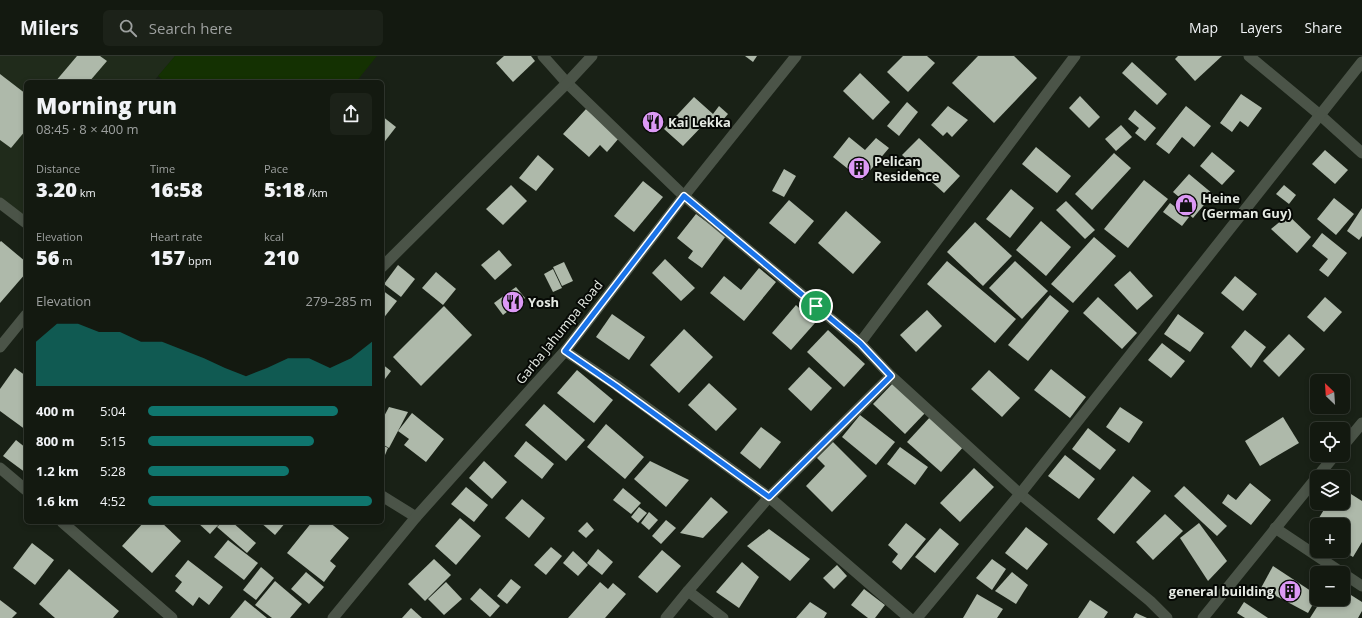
<!DOCTYPE html>
<html lang="en">
<head>
<meta charset="utf-8">
<style>
	body { margin:0; font-family:"Open Sans",sans-serif; background:#1c2219; color:#f1f3f6; height:100vh; display:flex; flex-direction:column; font-size:15px; white-space:nowrap }
	* { box-sizing:border-box; margin:0 }
	p { font-size:13px; color:#9da09f }
	.icon { flex:none; width:22px; height:22px; fill:none; stroke:currentColor; stroke-width:2; stroke-linecap:round; stroke-linejoin:round }
	.map { position:relative; flex:1; overflow:hidden }
	.panel { position:absolute; left:24px; top:24px; width:360px; height:444px; display:flex; flex-direction:column; background:#131910; border-radius:6px; box-shadow:0 2px 6px #0003,0 0 0 1px #323830 }
	.panel>* { flex:none }
	.needle { width:26px; rotate:335deg }
	.buttons { position:absolute; left:1310px; top:318px; display:grid; gap:8px }
	.buttons a { display:grid; place-items:center; width:40px; height:40px; border-radius:6px; background:#131910; box-shadow:0 2px 6px #0003,0 0 0 1px #323830; font-size:20px }
	.pin { position:absolute; display:grid; place-items:center; width:34px; height:34px; color:#fff; margin:-17px; border:2px solid #fff; border-radius:50%; box-shadow:0 1px 4px #0007 }
	.round { display:grid; place-items:center; flex:none; width:42px; height:42px; border-radius:6px; background:#1c2219 }
	.overview { display:flex; align-items:center; justify-content:space-between; height:68px; padding:0 12px }
	h1 { font-size:22px; font-weight:800; line-height:30px }
	.metrics { display:grid; grid-template-columns:repeat(3,1fr); gap:6px; height:68px; padding:4px 12px }
	.metrics div { display:grid; align-content:center }
	.metrics b { font-size:20px; font-weight:800 }
	.metrics small { font-size:11px; font-weight:400 }
	.metrics p { font-size:11px }
	.chart { height:112px; padding:8px 12px }
	.chart p { display:flex; justify-content:space-between }
	.chart svg { width:100%; height:72px; margin-top:4px; fill:#0f766e; opacity:.7 }
	ul { padding:0 12px; list-style:none; font-size:13px }
	li { display:grid; grid-template-columns:64px 48px 1fr; align-items:center; height:30px }
	li i { height:10px; border-radius:5px; background:#0f766e }
	header { display:flex; align-items:center; gap:24px; box-sizing:border-box; height:56px; padding:0 20px; background:#131910; border-bottom:1px solid #323830 }
	header strong { font-size:19px }
	nav { display:flex; gap:22px; margin-inline-start:auto; font-size:14px }
	.search { width:280px; height:36px; background:#1c2219; display:flex; align-items:center; gap:10px; box-sizing:border-box; padding:0 14px; border-radius:6px; color:#9da09f; font-size:15px }
	.map>svg:first-child { display:block }
	.built { fill:#202b1b }
	.green { fill:#143102 }
	.building { fill:#aeb9aa }
	.lines { fill:none; stroke-linecap:round; stroke-linejoin:round }
	.minor { stroke:#4b5448; stroke-width:11 }
	.tertiary { stroke:#4b5448; stroke-width:11 }
	.route-casing { stroke:#fff; stroke-width:8 }
	.route { stroke:#1a73e8; stroke-width:5 }
	.labels { text-anchor:middle; stroke-width:4; stroke-linejoin:round; paint-order:stroke }
	.poi-label { font-size:13px; font-weight:bold; fill:#e5eae3; stroke:#060905; text-anchor:start }
	.street-label { font-size:13px; fill:#e5eae3; stroke:#060905 }
</style>
</head>
<body>
<header>
<strong>Milers</strong>
<div class="search"><svg class="icon" aria-label="search" viewBox="0 0 24 24"><circle cx="10" cy="10" r="6"/><path d="M15 15l6 6"/></svg>Search here</div>
<nav><a>Map</a><a>Layers</a><a>Share</a></nav>
</header>
<div class="map">
<svg width="1362" height="562" viewBox="0 0 1362 562">
	<rect width="100%" height="100%" fill="#192116"/>
	<path class="built" d="M0,0H175L153,26H26V166L0,144Z"/>
	<path class="green" d="M175,0H377L356,26H165L158,20Z"/>
	<g class="building">
		<path d="M77,0H100L107,5L89,26H55Z"/>
		<path d="M504,0H531L535,5L513,26L496,7Z"/>
		<path d="M745,0H757L753,6Z"/>
		<path d="M903,0H927L935,7L908,36L887,16Z"/>
		<path d="M978,0H1014L1037,22L994,67L952,27Z"/>
		<path d="M1178,0H1222L1195,25L1175,3Z"/>
		<path d="M1132,6L1167,38L1157,49L1122,17Z"/>
		<path d="M860,17L890,46L873,64L843,35Z"/>
		<path d="M0,18L26,38V74L11,92L0,84Z"/>
		<path d="M1241,38L1262,52L1248,71L1240,65L1232,76L1220,67Z"/>
		<path d="M1080,40L1100,61L1089,72L1069,52Z"/>
		<path d="M694,41L713,58L719,50L728,58L716,72L707,65L683,90L664,73Z"/>
		<path d="M907,46L918,56L899,80L887,70Z"/>
		<path d="M948,50L968,64L952,81L947,76L943,80L931,69Z"/>
		<path d="M1186,50L1211,70L1194,91L1182,81L1169,98L1156,88Z"/>
		<path d="M586,53L619,82L607,96L600,89L589,101L563,78Z"/>
		<path d="M1135,54L1156,72L1145,85L1135,77L1139,72L1128,63Z"/>
		<path d="M382,60L396,71L382,89Z"/>
		<path d="M1121,69L1132,81L1116,95L1105,83Z"/>
		<path d="M849,81L865,94L876,82L889,92L862,124L833,101Z"/>
		<path d="M919,82L960,120L944,137L902,99Z"/>
		<path d="M1036,91L1071,120L1057,137L1022,108Z"/>
		<path d="M1325,94L1348,114L1335,128L1312,108Z"/>
		<path d="M1212,96L1235,115L1222,129L1200,110Z"/>
		<path d="M1114,97L1131,112L1092,154L1075,138Z"/>
		<path d="M538,99L554,113L536,135L519,122Z"/>
		<path d="M784,113L796,120L784,141L772,135Z"/>
		<path d="M1189,118L1213,138L1193,162L1180,151L1185,146L1173,136Z"/>
		<path d="M1144,124L1168,143L1128,192L1104,173Z"/>
		<path d="M643,125L663,141L634,176L614,160Z"/>
		<path d="M511,129L527,145L503,169L486,153Z"/>
		<path d="M1284,129L1296,139L1289,148L1276,138Z"/>
		<path d="M1011,133L1034,152L1010,182L986,163Z"/>
		<path d="M1334,142L1354,158L1336,179L1317,163Z"/>
		<path d="M789,144L814,165L795,188L769,167Z"/>
		<path d="M1066,145L1095,174L1085,183L1056,154Z"/>
		<path d="M1170,147L1189,161L1182,170L1163,156Z"/>
		<path d="M1362,152V180L1359,184L1347,175Z"/>
		<path d="M846,155L881,186L853,218L818,187Z"/>
		<path d="M696,158L726,180L702,212L688,202L693,195L677,182Z"/>
		<path d="M1288,159L1311,181L1297,197L1271,173Z"/>
		<path d="M1041,165L1071,191L1046,220L1016,194Z"/>
		<path d="M975,166L1012,200L983,230L947,196Z"/>
		<path d="M1322,177L1347,197L1328,221L1319,214L1328,203L1312,190Z"/>
		<path d="M1094,181L1116,200L1073,247L1051,228Z"/>
		<path d="M1,185L26,206V217L0,247V186Z"/>
		<path d="M499,194L512,209L495,224L481,209Z"/>
		<path d="M665,203L695,232L681,245L652,217Z"/>
		<path d="M947,205L1016,263L995,287L927,228Z"/>
		<path d="M1015,205L1048,235L1022,263L989,232Z"/>
		<path d="M564,206L573,225L562,230L553,211Z"/>
		<path d="M398,209L415,223L401,241L384,228Z"/>
		<path d="M759,212L776,226L744,265L710,237L724,220L741,234Z"/>
		<path d="M553,213L562,232L553,236L544,218Z"/>
		<path d="M1130,215L1153,240L1137,254L1114,229Z"/>
		<path d="M436,216L456,233L443,249L422,232Z"/>
		<path d="M1235,220L1257,238L1243,255L1221,237Z"/>
		<path d="M516,231L525,242L503,259L494,247Z"/>
		<path d="M382,234L397,245L382,264Z"/>
		<path d="M1050,239L1069,255L1028,305L1008,289Z"/>
		<path d="M1098,241L1137,277L1122,293L1083,257Z"/>
		<path d="M1325,241L1342,256L1324,276L1307,261Z"/>
		<path d="M796,249L815,267L791,294L772,277Z"/>
		<path d="M444,250L472,279L421,330L393,301Z"/>
		<path d="M927,254L942,270L916,296L900,279Z"/>
		<path d="M612,258L645,281L629,304L596,281Z"/>
		<path d="M1178,258L1204,277L1190,296L1164,278Z"/>
		<path d="M684,273L713,301L679,337L650,309Z"/>
		<path d="M828,274L865,308L844,331L807,296Z"/>
		<path d="M1245,274L1266,291L1251,312L1231,291Z"/>
		<path d="M1289,278L1305,293L1279,321L1263,305Z"/>
		<path d="M1162,287L1185,305L1171,322L1148,304Z"/>
		<path d="M382,308L391,315L382,327Z"/>
		<path d="M809,311L832,332L811,355L788,333Z"/>
		<path d="M15,312L26,320V374L0,355V333Z"/>
		<path d="M1051,313L1086,341L1070,362L1034,334Z"/>
		<path d="M577,314L613,344L594,367L557,337Z"/>
		<path d="M989,314L1020,342L1002,361L971,333Z"/>
		<path d="M709,327L737,353L716,375L688,349Z"/>
		<path d="M893,327L925,357L905,378L873,348Z"/>
		<path d="M544,348L585,384L566,405L525,369Z"/>
		<path d="M389,351L408,356L389,392L382,388V364Z"/>
		<path d="M1120,351L1143,366L1129,387L1106,371Z"/>
		<path d="M412,357L444,383L426,406L404,389L409,383L398,375Z"/>
		<path d="M860,359L895,386L876,409L842,381Z"/>
		<path d="M931,360L965,389L941,416L907,386Z"/>
		<path d="M1283,361L1299,387L1260,410L1245,385Z"/>
		<path d="M606,368L644,401L625,423L587,391Z"/>
		<path d="M761,371L781,386L760,413L740,397Z"/>
		<path d="M1088,372L1116,394L1100,414L1072,393Z"/>
		<path d="M16,384L26,392V417L3,400Z"/>
		<path d="M526,385L554,408L542,423L514,400Z"/>
		<path d="M833,386L867,420L832,456L806,430L825,410L817,402Z"/>
		<path d="M382,389L388,392L382,406Z"/>
		<path d="M900,391L928,411L915,429L887,408Z"/>
		<path d="M1065,399L1095,423L1079,443L1048,420Z"/>
		<path d="M484,405L507,426L492,443L469,422Z"/>
		<path d="M650,405L689,424L666,451L634,423Z"/>
		<path d="M974,412L994,431L960,466L940,447Z"/>
		<path d="M1133,420L1151,435L1114,478L1097,463Z"/>
		<path d="M1250,427L1271,444L1251,469L1222,447L1228,438L1236,444Z"/>
		<path d="M1184,430L1227,470L1217,480L1174,440Z"/>
		<path d="M466,431L488,449L474,466L451,448Z"/>
		<path d="M623,432L641,447L631,458L613,444Z"/>
		<path d="M1343,433L1362,445V486L1353,501L1343,495V469H1317V479L1311,475L1328,447H1343Z"/>
		<path d="M711,441L728,456L703,482L680,477Z"/>
		<path d="M522,443L545,462L529,482L505,462Z"/>
		<path d="M639,451L647,457L638,467L631,461Z"/>
		<path d="M649,456L658,464L649,474L641,467Z"/>
		<path d="M1165,458L1183,475L1153,504L1136,486Z"/>
		<path d="M460,462L481,480L456,509L435,490Z"/>
		<path d="M666,464L676,472L661,488L652,480Z"/>
		<path d="M144,466H161L181,485L152,517L122,490Z"/>
		<path d="M197,466H221L210,478Z"/>
		<path d="M222,466H232L256,487L247,497L217,471Z"/>
		<path d="M260,466H286L275,479Z"/>
		<path d="M312,466H329L349,482L330,505L336,510L324,526L287,497Z"/>
		<path d="M587,466L594,474L586,482L578,475Z"/>
		<path d="M906,467L926,483L901,514L892,506L898,498L888,489Z"/>
		<path d="M1199,467L1227,505L1208,525L1180,482Z"/>
		<path d="M1026,471L1048,488L1027,514L1005,497Z"/>
		<path d="M940,472L959,488L935,517L915,501Z"/>
		<path d="M769,473L810,503L790,525L747,490Z"/>
		<path d="M228,484L258,507L244,524L214,501Z"/>
		<path d="M32,487L54,504L35,529L13,512Z"/>
		<path d="M551,491L562,500L546,519L534,509Z"/>
		<path d="M598,493L613,506L602,519L587,507Z"/>
		<path d="M662,494L681,510L657,537L638,521Z"/>
		<path d="M573,495L588,509L578,520L563,507Z"/>
		<path d="M434,503L451,519L425,545L408,528Z"/>
		<path d="M992,503L1006,513L992,534L976,522Z"/>
		<path d="M188,504L223,531L209,549L199,541L193,550L175,535L182,526L175,520Z"/>
		<path d="M742,506L759,521L739,552L716,536Z"/>
		<path d="M837,509L847,520L834,533L823,522Z"/>
		<path d="M1273,510L1317,539V541L1308,557L1261,532Z"/>
		<path d="M261,511L274,522L256,544L243,534Z"/>
		<path d="M69,513L119,555L113,562H55L39,548Z"/>
		<path d="M306,516L324,531L309,548L291,533Z"/>
		<path d="M1012,516L1028,529L1016,548L995,535Z"/>
		<path d="M511,523L521,531L507,548L497,540Z"/>
		<path d="M275,525L302,548L290,562H272L255,549Z"/>
		<path d="M446,526L462,543L444,559L428,543Z"/>
		<path d="M600,526L608,533L613,527L626,538L605,562H568Z"/>
		<path d="M480,532L500,550L490,561L470,543Z"/>
		<path d="M864,533L885,549L875,562H868L851,549Z"/>
		<path d="M1343,534L1362,546V555L1358,562H1310L1322,543H1343Z"/>
		<path d="M977,538L1003,553L997,562H963Z"/>
		<path d="M0,544L17,557L12,562H0Z"/>
		<path d="M245,544L267,562H230Z"/>
		<path d="M1090,544L1108,556L1104,562H1078Z"/>
		<path d="M810,546L827,557L824,562H796Z"/>
		<path d="M1244,546L1268,562H1245L1237,557Z"/>
		<path d="M411,552L422,562H402Z"/>
		<path d="M1136,557L1147,562H1133Z"/>
	</g>
	<g class="lines">
		<g class="minor">
			<path d="M543,0L567,27L684,140L860,287L891,320L1020,438L1150,545L1167,562"/>
			<path d="M1249,0L1320,59L1362,97"/>
			<path d="M0,147L26,167"/>
			<path d="M382,211L567,27L592,0"/>
			<path d="M860,287L1075,0"/>
			<path d="M0,291L26,259"/>
			<path d="M565,295L616,329L769,441L909,562"/>
			<path d="M1343,390L1362,367"/>
			<path d="M0,412L26,434"/>
			<path d="M1317,421L1335,399"/>
			<path d="M382,440L416,461"/>
			<path d="M62,466L172,562"/>
			<path d="M1275,472L1362,530"/>
			<path d="M688,535L723,562"/>
			<path d="M666,562L688,535L769,441L891,320"/>
			<path d="M917,562L1020,438L1362,6"/>
			<path d="M1203,562L1317,421"/>
		</g>
		<path class="tertiary" d="M333,562L416,461L565,295L684,140L796,0"/>
	</g>
	<g class="lines">
		<g class="route-casing">
			<path id="route" d="M684,140L860,287L891,320L769,441L616,330L565,295Z"/>
		</g>
		<use href="#route" class="route"/>
	</g>
	<defs>
		<g id="restaurant-disc" transform="scale(1.15)"><circle r="9.5" fill="#dc99f5" stroke="#060905"/><path d="M-5-6h1v4h1v-4h1v4h1v-4h1v5L-1.5 .5V6h-2V.5L-5-1ZM5-6V6H3V1.5H1.5Q1.5-4 5-6Z" fill="#111"/></g>
		<g id="building-disc" transform="scale(1.15)"><circle r="9.5" fill="#dc99f5" stroke="#060905"/><path d="M-4-6H4V6H1V3H-1V6H-4ZM-2.5-4.3h1.7v1.8h-1.7ZM.8-4.3h1.7v1.8H.8ZM-2.5-1h1.7V.8h-1.7ZM.8-1h1.7V.8H.8Z" fill="#111"/></g>
		<g id="shop-disc" transform="scale(1.15)"><circle r="9.5" fill="#dc99f5" stroke="#060905"/><path d="M-5-2.5h2.3a2.7 3.5 0 0 1 5.4 0H5L5.5 6h-11ZM-1.5-2.5h3a1.5 2.3 0 0 0-3 0Z" fill="#111"/></g>
	</defs>
	<g fill-rule="evenodd">
		<use href="#restaurant-disc" x="653" y="66"/>
		<use href="#building-disc" x="859" y="112"/>
		<use href="#shop-disc" x="1186" y="149"/>
		<use href="#restaurant-disc" x="513" y="246"/>
		<use href="#building-disc" x="1290" y="535"/>
	</g>
	<g class="labels">
		<g class="poi-label">
			<text x="668" y="71">Kai Lekka</text>
			<text x="874" y="110">Pelican<tspan x="874" dy="15">Residence</tspan></text>
			<text x="1202" y="147">Heine<tspan x="1202" dy="15">(German Guy)</tspan></text>
			<text x="528" y="251">Yosh</text>
			<text x="1274" y="540" text-anchor="end">general building</text>
		</g>
		<g class="street-label">
			<text transform="translate(559 276) rotate(-51)" y="5">Garba Jahumpa Road</text>
		</g>
	</g>
</svg>
<div class="buttons">
<a><svg class="needle" viewBox="-14 -14 28 28"><path d="M0-13l5 13h-10z" fill="#e53935"/><path d="M0 13l5-13h-10z" fill="#9da09f"/></svg></a>
<a><svg class="icon" aria-label="locate" viewBox="0 0 24 24"><circle cx="12" cy="12" r="6"/><path d="M12 2v4M12 18v4M2 12h4M18 12h4"/></svg></a>
<a><svg class="icon" aria-label="layers" viewBox="0 0 24 24"><path d="M12 4l9 5-9 5-9-5zM3 14l9 5 9-5"/></svg></a>
<a>+</a>
<a>−</a>
</div>
<div class="pin" style="left:816px;top:250px;background:#1e9e55"><svg class="icon" aria-label="arrive" viewBox="0 0 24 24"><path d="M6 21V4h12l-3 4 3 4H6"/></svg></div>
<section class="panel">
<div class="overview"><div><h1>Morning run</h1><p>08:45 · 8 × 400 m</p></div><a class="round"><svg class="icon" aria-label="share" viewBox="0 0 24 24"><path d="M12 15V3M7 8l5-5 5 5M5 13v7h14v-7"/></svg></a></div>
<div class="metrics">
<div><p>Distance</p><b>3.20<small> km</small></b></div>
<div><p>Time</p><b>16:58</b></div>
<div><p>Pace</p><b>5:18<small> /km</small></b></div>
</div>
<div class="metrics">
<div><p>Elevation</p><b>56<small> m</small></b></div>
<div><p>Heart rate</p><b>157<small> bpm</small></b></div>
<div><p>kcal</p><b>210</b></div>
</div>
<div class="chart"><p><span>Elevation</span>279–285 m</p>
<svg viewBox="0 0 160 44" preserveAspectRatio="none"><path d="M0 44V17L10 6L20 6L30 11L40 11L50 17L60 17L70 22L80 27L90 33L100 38L110 33L120 27L130 27L140 33L150 27L160 17V44z"/></svg>
</div>
<ul>
<li><b>400 m</b>5:04<i style="width:85%"></i></li>
<li><b>800 m</b>5:15<i style="width:74%"></i></li>
<li><b>1.2 km</b>5:28<i style="width:63%"></i></li>
<li><b>1.6 km</b>4:52<i style="width:100%"></i></li>
</ul>
</section>
</div>
</body>
</html>
